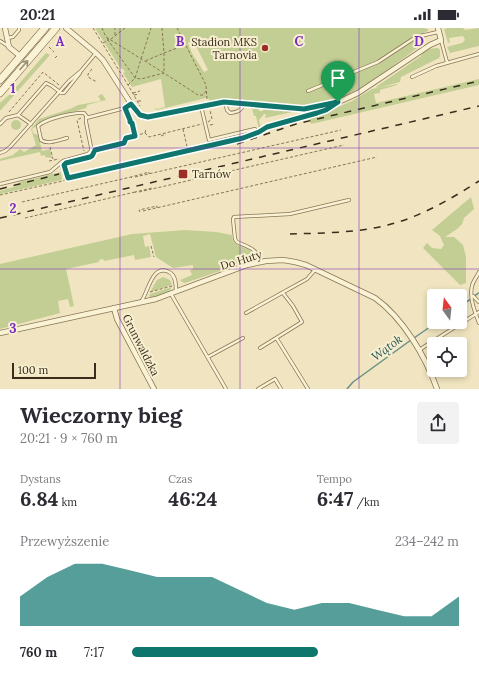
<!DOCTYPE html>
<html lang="pl">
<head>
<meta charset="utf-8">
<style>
	body { margin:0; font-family:Lora,serif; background:#f2f2f3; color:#2b2b33; height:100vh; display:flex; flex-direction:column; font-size:15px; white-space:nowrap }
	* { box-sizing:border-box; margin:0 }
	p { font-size:13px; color:#7c7c81 }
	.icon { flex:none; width:22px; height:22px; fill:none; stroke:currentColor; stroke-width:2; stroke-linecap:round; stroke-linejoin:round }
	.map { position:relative; height:361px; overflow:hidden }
	.drawer { display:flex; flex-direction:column; background:#fff; flex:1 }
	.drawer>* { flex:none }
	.needle { width:26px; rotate:345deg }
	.tools { position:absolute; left:427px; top:261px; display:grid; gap:8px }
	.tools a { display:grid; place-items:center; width:40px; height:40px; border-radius:4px; background:#fff; box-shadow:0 2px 6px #0003; font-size:20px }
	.scale { position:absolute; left:12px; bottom:10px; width:84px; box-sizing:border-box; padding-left:4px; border:2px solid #392c1c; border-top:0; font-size:11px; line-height:14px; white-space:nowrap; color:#392c1c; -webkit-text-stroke:3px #f7efd0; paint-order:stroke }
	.pin { position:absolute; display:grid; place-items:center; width:34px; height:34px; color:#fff; margin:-41px -17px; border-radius:50% 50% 50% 0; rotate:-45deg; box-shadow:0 0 4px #0007 }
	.pin .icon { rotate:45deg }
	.round { display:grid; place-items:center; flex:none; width:42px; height:42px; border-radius:4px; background:#f2f2f3 }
	.summary { display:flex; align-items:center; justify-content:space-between; height:68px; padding:0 20px }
	h1 { font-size:22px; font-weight:800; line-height:30px }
	.stats { display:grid; grid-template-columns:repeat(3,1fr); gap:6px; height:68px; padding:4px 20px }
	.stats div { display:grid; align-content:center }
	.stats b { font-size:20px; font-weight:800 }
	.stats small { font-size:11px; font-weight:400 }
	.stats p { font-size:11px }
	.chart { height:112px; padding:8px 20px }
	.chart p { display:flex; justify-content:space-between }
	.chart svg { width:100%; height:72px; margin-top:4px; fill:#0f766e; opacity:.7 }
	ul { padding:0 20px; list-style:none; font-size:13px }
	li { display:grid; grid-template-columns:64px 48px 1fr; align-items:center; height:30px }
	li i { height:10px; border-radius:5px; background:#0f766e }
	.status { display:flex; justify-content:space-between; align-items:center; height:28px; padding:0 20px; background:#fff; direction:ltr }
	.status svg { height:11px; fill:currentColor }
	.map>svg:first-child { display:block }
	.green { fill:#c3ce94; fill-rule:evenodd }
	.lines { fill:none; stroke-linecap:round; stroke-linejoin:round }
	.stream { stroke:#6a9089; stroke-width:1.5 }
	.lane-casing { stroke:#8a7657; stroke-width:4 }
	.street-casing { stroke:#8a7657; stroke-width:6 }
	.secondary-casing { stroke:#6c573a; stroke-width:8 }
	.path { stroke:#8a7657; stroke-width:1; stroke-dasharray:3 2; stroke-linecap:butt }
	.lane { stroke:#faf2d4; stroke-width:2.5 }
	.street { stroke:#faf2d4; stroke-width:4.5 }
	.secondary { stroke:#faf2d4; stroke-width:7 }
	.rail { stroke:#392c1c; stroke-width:1.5; stroke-dasharray:7 7; stroke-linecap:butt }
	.oneway { stroke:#9a8f78 }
	.route-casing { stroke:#fff; stroke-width:8 }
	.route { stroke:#0f766e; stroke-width:5 }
	.grid { fill:none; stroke:#7b2cbf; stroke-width:1; stroke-opacity:0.55 }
	.poi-dot { fill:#9c2c24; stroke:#f7efd0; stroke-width:1.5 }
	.labels { text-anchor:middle; stroke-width:4; stroke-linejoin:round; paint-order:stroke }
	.poi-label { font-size:11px; fill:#392c1c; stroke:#f7efd0; text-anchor:end }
	.street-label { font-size:11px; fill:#392c1c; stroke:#f7efd0 }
	.water-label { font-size:12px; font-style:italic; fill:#2b5959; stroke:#f7efd0 }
	.grid-label { font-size:13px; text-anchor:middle; font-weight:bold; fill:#7b2cbf; stroke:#f7efd0; stroke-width:4; stroke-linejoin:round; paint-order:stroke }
</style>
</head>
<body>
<div class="status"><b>20:21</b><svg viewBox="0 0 49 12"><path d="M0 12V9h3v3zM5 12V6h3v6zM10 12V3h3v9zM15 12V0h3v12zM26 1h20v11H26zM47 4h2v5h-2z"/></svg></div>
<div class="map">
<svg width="479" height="361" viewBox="0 0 479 361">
	<rect width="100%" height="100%" fill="#f0e5c0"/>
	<g class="green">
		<path d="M95,0H424L428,1V3L423,5L424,8L426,9L416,21L386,43L358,62L336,71L300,79L225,71L211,75L208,70H206L157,82L153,79L157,81L165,79L161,51L132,59L123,45L125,44L123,41H121ZM193,12L208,42L204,44C201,39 199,36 197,33C193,28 190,21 188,15Z"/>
		<path d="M448,0H463L465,2L479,0V18L450,25L447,19L462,15L465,12L463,8L449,10L450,14L448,15L444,1Z"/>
		<path d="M438,20L440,22V28L439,30L401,49L400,54L377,60L376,59L421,28C423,20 431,21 438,20Z"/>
		<path d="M46,25L50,27L0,83V75L10,66Z"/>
		<path d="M479,51V57L311,96L309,90L280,98L333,81L352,73L372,61L397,56V57L380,62V65L374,66L376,75Z"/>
		<path d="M102,66L106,72L87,77L86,80L37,95V98L32,101L33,105L38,107L42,123L50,121L52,130L45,129V127L41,128L40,124L0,133V131L13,127L20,121L24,124L36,117L31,101L39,91L70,81L78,77L101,73L98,68Z"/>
		<path d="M252,80L259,81V83H263V81L297,83L265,90L266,86H264L259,92L260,97L263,99L259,102L256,88H254Z"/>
		<circle cx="16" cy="97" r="5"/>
		<path d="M61,144L62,152L0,166V163L17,158L20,156L19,154Z"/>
		<path d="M471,169L474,181L464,190L462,196L457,201L445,209H454L463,217L466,229V255L460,257L423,220L427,215L432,220L441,221L444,217L440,208L432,202Z"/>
		<path d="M185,202L216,204L232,207C231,220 252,218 256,229L255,231L185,255L182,254L180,252L192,247L190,242L193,241V237L173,240L156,229L150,206L143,208L145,219L149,218L151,229L135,232L134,227L104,233L103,231L99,232V234L66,241L74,278L70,279L68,271L58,273L60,285L0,301V236L132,206Z"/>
		<path d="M163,249L170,252L172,257L150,264L157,252Z"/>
		<path d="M172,259C168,267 160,267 152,270L149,268L150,266Z"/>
	</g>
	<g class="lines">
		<g class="stream">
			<path d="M474,268L479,265"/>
			<path d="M460,278L471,271"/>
			<path d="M414,310L437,294"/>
			<path d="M347,361L353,354L411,312"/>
		</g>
		<g class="lane-casing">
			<g id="lane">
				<path d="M7,10L13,9L19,2V0"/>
				<path d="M441,12L447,34"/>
				<path d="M0,13L8,18"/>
				<path d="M412,49L436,38L479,26"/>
				<path d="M308,63L378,34L416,9L438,4"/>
				<path d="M225,74L227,82L230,85C237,84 242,83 243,76"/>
				<path d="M201,78L209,112L255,101"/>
				<path d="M18,87L46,55L52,58L61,65H64L80,45"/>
				<path d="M309,88L327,82L336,75"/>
				<path d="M0,96L6,90L18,87L31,96"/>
				<path d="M267,99L309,88L308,81"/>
				<path d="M67,110C59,112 48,117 41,112L38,98C45,91 74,84 84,85L87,89"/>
				<path d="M0,125L5,123L10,119L69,53L81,43L96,25"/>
				<path d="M0,156L50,144L63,133L88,126L91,123V119L86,94V90L121,81L131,76"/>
				<path d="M260,234C257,220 248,219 237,214L235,211L233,191L234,189L290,186L349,172"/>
				<path d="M479,244C477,249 473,253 472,258C469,270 475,284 479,295"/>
				<path d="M171,266L226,361"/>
				<path d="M473,268L479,274"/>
				<path d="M141,274C148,265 152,235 169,244C176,247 176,257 176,263"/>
				<path d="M246,285L307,251L315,242"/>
				<path d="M277,311L308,361"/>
				<path d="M260,320L302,294L293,278L283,265"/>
				<path d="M419,322L479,284"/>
				<path d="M208,329L243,310"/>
				<path d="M258,361L275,351L281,361"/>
			</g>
		</g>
		<g class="street-casing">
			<g id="street">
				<path d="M5,0L9,19L20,28"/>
				<path d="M66,0L96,25L103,32L135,82L142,88L148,89L224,74L294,81H308L328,76L343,72L358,65L430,17L441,12L438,0"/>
				<path d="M114,280L117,291L154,361"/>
				<path d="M0,305L156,271L247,237L266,233L283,232L295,234L306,237L375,270C403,290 426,329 437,361"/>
			</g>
		</g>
		<g class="secondary-casing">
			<g id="secondary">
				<path d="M0,52L45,0"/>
				<path d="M0,65L56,0"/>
			</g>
		</g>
		<g class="path">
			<path d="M93,0L131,62L140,78"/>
			<path d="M102,0L106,9L164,45V25L145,33"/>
			<path d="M125,0L111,11L108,12L135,50L141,51L164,45L198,67H203L206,63"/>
			<path d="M162,0L164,25L185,17"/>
			<path d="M177,0L206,57L207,71"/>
			<path d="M115,7V0"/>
			<path d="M103,15L108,12L107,9"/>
			<path d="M49,19L54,24"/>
			<path d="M55,30L58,27"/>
			<path d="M92,41L88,46V49L95,53H97"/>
			<path d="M128,57L135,50L151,0"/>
			<path d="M133,65L140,63"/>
			<path d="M134,67L139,66"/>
			<path d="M138,73H141"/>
			<path d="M127,83L130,92"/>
			<path d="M9,84L43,44L59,57"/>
			<path d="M81,90L77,92L84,123"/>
			<circle cx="132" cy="93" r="2.5"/>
			<path d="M208,94L212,91L210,82"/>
			<path d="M132,95L136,111"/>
			<path d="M210,97L215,96"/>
			<path d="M183,101L188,123"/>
			<path d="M145,105L146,101"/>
			<path d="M161,108L166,106"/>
			<path d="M212,118C226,114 252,111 263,101"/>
			<path d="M50,119L53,131"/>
			<path d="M95,123L124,115L126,110H127L145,105L149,109L202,96"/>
			<path d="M166,125L175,122"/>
			<path d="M49,133L59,131"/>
			<path d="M148,133L211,118L210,116"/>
			<path d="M132,135L147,131"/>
			<path d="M65,136L68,150L128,135"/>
			<path d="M120,138L148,133L147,130L141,131L140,130"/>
			<path d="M135,149L341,102"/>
			<path d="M132,150L131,149L149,144V146"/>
			<path d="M139,164L344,117"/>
			<path d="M135,165V164L152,160"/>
			<path d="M0,167L63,153L67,150"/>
			<path d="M22,174L131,149"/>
			<path d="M143,183L377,129"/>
			<path d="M140,184L139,182L157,178V180"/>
			<path d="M25,190L135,164"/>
			<path d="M151,218L154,229"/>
			<path d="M150,264L172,258"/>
		</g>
		<use href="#lane" class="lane"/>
		<use href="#street" class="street"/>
		<use href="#secondary" class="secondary"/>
		<g class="rail">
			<path d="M237,116L296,96L479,53"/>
			<path d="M0,161L59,146"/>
			<path d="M0,190L479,78"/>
			<path d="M290,206C322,205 356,205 388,197C420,189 451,171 479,153"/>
		</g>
	</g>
	<defs><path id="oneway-shaft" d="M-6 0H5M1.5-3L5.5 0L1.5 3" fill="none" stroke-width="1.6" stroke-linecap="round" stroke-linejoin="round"/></defs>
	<use class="oneway" href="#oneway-shaft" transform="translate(24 37) rotate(-49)"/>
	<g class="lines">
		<g class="route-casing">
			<path id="route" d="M224,74L304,81L338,74L326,82L317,85L267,99L259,104L243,110L68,150L64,137L66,135L90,129L92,128L95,122L124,115L126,110L135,108L132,95L130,94V92L125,80L131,76L140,87L148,89Z"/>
		</g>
		<use href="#route" class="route"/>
	</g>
	<path class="grid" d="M120,0V361M240,0V361M359,0V361M0,120H479M0,241H479"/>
	<g class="poi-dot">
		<circle cx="265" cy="20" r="4"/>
		<rect x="178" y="141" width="10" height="10" rx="2"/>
	</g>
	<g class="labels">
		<g class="poi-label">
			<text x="257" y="18">Stadion MKS<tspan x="257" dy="13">Tarnovia</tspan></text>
			<text x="192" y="150" text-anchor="start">Tarnów</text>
		</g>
		<g class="street-label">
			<text transform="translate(241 232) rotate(-17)" y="4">Do Huty</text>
			<text transform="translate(141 317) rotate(63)" y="4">Grunwaldzka</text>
		</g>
		<g class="water-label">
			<text transform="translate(387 320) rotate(-37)" y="4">Wątok</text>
		</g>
	</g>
	<g class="grid-label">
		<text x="60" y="18">A</text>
		<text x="180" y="18">B</text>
		<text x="299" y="18">C</text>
		<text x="419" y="18">D</text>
		<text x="13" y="65">1</text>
		<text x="13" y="185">2</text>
		<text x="13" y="305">3</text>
	</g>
</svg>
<div class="tools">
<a><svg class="needle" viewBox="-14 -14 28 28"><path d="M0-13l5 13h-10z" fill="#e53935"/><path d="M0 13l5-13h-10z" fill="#7c7c81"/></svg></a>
<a><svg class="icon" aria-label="locate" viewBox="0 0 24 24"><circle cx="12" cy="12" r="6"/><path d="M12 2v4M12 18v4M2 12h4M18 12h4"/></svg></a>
</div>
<div class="scale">100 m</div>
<div class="pin" style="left:338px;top:74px;background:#1e9e55"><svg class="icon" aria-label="arrive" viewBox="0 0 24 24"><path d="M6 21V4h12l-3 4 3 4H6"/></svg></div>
</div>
<section class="drawer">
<div class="summary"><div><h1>Wieczorny bieg</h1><p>20:21 · 9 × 760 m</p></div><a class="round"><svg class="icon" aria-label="share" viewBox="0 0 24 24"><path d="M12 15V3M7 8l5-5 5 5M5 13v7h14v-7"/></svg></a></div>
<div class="stats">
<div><p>Dystans</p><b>6.84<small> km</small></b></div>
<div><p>Czas</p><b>46:24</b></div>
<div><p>Tempo</p><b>6:47<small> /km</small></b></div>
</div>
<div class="chart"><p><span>Przewyższenie</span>234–242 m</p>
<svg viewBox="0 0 160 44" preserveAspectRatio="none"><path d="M0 44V26L10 14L20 6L30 6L40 10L50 14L60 14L70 14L80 22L90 30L100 34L110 30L120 30L130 34L140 38L150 38L160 26V44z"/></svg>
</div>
<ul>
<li><b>760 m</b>7:17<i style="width:57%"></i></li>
</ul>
</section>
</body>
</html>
